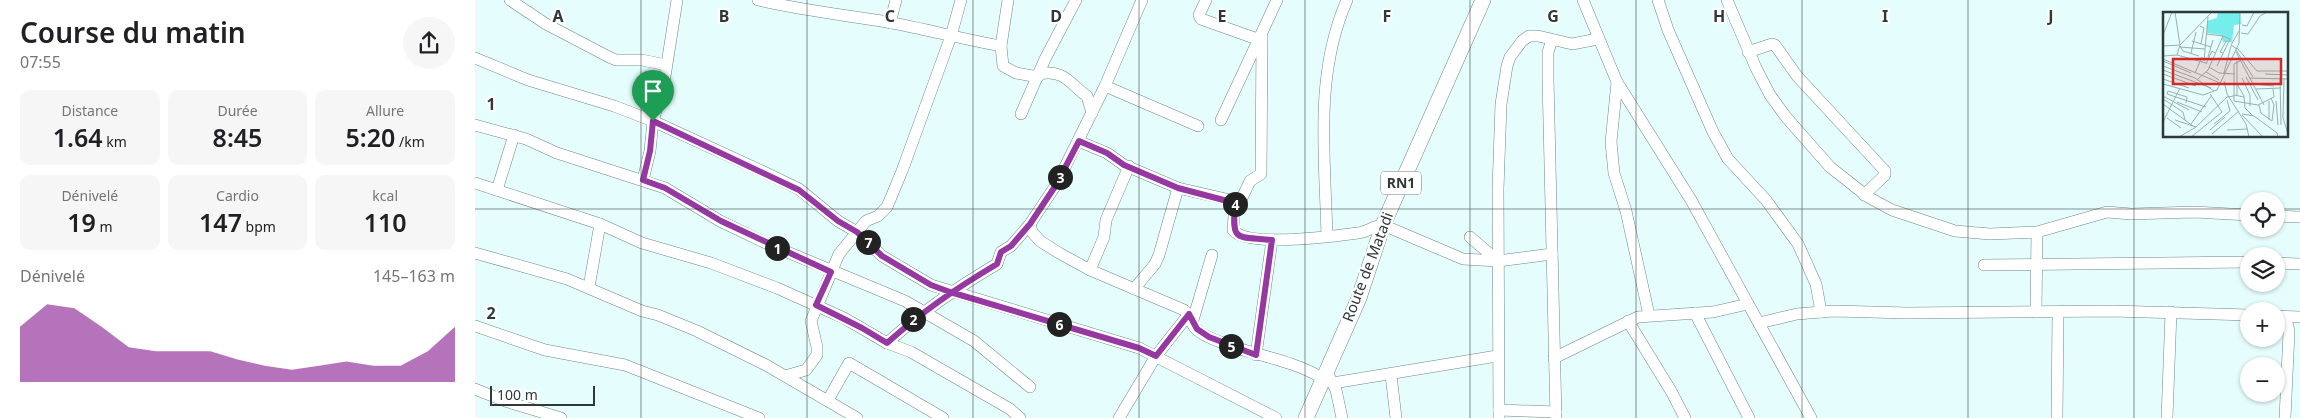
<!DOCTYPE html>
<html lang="fr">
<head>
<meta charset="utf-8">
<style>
	body { margin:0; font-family:"Noto Sans",sans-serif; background:#f6f6f6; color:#202124; height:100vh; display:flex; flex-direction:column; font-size:19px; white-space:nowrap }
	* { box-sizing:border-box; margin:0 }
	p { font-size:16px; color:#757577 }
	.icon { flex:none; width:28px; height:28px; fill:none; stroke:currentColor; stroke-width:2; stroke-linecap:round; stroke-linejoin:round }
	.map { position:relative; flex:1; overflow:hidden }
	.drawer { display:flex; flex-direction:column; background:#fff; width:475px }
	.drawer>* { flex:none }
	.buttons { position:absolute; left:1765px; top:192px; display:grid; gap:10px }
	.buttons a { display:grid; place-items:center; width:45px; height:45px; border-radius:50%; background:#fff; box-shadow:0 1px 4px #0004; font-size:25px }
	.scale { position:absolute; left:15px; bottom:12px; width:105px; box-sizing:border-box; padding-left:5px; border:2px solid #2f3938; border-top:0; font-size:14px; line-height:18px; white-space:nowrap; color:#2f3938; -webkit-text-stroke:4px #fff; paint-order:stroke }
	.pin { position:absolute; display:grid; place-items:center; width:42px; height:42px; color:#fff; margin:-51px -21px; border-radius:50% 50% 50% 0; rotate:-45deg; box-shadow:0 0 5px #0007 }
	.pin .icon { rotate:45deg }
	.km { position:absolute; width:25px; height:25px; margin:-12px; border-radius:50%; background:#222; color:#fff; font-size:14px; line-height:25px; text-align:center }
	.round { display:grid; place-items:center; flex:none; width:52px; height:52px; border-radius:26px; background:#f6f6f6 }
	.summary { display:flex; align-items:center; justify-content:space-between; height:85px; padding:0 20px }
	h1 { font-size:28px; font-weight:600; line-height:38px }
	.metrics { display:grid; grid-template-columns:repeat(3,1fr); gap:8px; height:85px; padding:5px 20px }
	.metrics div { display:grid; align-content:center; border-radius:10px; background:#f6f6f6; text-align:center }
	.metrics b { font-size:25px; font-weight:600 }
	.metrics small { font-size:14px; font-weight:400 }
	.metrics p { font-size:14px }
	.chart { height:140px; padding:10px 20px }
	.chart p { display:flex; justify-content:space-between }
	.chart svg { width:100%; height:90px; margin-top:5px; fill:#9638a1; opacity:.7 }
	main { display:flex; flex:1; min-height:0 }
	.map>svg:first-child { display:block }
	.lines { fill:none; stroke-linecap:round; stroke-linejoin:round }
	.minor-casing { stroke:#718786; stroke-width:12 }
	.highway-casing { stroke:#718786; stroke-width:16 }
	.minor { stroke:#fff; stroke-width:11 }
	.highway { stroke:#fff; stroke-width:15 }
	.route-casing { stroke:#fff; stroke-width:10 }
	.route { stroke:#9638a1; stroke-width:6 }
	.grid { fill:none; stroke:#2f3938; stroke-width:1; stroke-opacity:0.55 }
	.labels { text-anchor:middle; stroke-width:4.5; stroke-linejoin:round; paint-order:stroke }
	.shield { fill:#fff; stroke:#6d7474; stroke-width:1 }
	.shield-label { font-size:14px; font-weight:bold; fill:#2f3938 }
	.street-label { font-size:15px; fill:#2f3938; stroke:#fff }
	.inset-road { fill:none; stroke:#9cafae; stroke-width:1 }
	.view { fill:#d62828; fill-opacity:0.15; stroke:#d62828; stroke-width:2.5 }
	.inset-edge { fill:none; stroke:#2f3938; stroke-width:2.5 }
	.grid-label { font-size:16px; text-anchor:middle; font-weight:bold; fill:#2f3938; stroke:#fff; stroke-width:4.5; stroke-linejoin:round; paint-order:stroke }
</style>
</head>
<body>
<main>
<section class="drawer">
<div class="summary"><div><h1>Course du matin</h1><p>07:55</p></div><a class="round"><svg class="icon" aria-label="share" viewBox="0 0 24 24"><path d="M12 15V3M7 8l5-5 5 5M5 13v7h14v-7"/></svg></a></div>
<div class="metrics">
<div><p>Distance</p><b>1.64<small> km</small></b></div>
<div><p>Durée</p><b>8:45</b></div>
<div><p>Allure</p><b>5:20<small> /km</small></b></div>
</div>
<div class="metrics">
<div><p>Dénivelé</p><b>19<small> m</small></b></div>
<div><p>Cardio</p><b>147<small> bpm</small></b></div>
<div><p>kcal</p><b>110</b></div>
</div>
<div class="chart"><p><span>Dénivelé</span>145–163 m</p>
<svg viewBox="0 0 160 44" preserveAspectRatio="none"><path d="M0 44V17L10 6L20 8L30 17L40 27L50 29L60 29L70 29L80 33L90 36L100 38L110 36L120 34L130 36L140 36L150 29L160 17V44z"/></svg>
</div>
</section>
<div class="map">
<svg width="1825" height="418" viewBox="0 0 1825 418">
	<rect width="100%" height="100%" fill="#e5fdfc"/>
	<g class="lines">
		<g class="minor-casing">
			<g id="minor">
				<path d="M35,0L71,24L134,57L141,60H167L191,65"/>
				<path d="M283,0C325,10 369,15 412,22C450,29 488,39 526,46"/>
				<path d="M533,0L526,46L528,66L541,73L563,77"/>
				<path d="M731,0L724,15L726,19L785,40"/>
				<path d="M1108,0L1142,82L1216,200L1336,418"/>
				<path d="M1183,0L1193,30L1238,132L1253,159L1291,200L1323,244L1341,284L1346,312"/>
				<path d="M1252,0L1281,68L1295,95L1311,117L1355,167L1393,197L1417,210L1480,231L1515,234L1562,232L1632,212L1656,214L1719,212L1774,215"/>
				<path d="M415,23L421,0"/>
				<path d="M1077,40L1073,52V79L1081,418"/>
				<path d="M1273,52L1297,44L1300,45L1322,76L1410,171V175L1389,195"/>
				<path d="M0,58L53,80L139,106L178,121L289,172L324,189L363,221L382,232L407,256L456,285L664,348L801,418"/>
				<path d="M564,74C591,69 595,85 612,96L617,113"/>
				<path d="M1142,82L1136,142L1139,173L1151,211L1174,315"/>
				<path d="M630,86L723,126"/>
				<path d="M546,114L570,59L601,0"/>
				<path d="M746,120L802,0"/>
				<path d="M0,125L51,139L82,153L190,188L245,221L293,244L430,301L499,341L555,387"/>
				<path d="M603,141L632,153L649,165L703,188L751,199L760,203L758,230C772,248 861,236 883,233C892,232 898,226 908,225L988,259L1023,261L1077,254"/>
				<path d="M168,180L175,151L178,121L189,83L202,0"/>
				<path d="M0,183L125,224L167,243L236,263L302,288L369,318L412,343L436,352L535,409L545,418"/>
				<path d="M22,190L39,135"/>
				<path d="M760,203L766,200L775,181L786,174L787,36"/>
				<path d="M1801,216L1825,217"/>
				<path d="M555,224L557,232L565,241L584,253L615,270L709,310C715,316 716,324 721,329C729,337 743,341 753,345C784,356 819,361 847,378"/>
				<path d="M852,236C850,156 839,75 872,0"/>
				<path d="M995,237L1023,261"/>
				<path d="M0,253L92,279L167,311L183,315L222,331L291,365L382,418"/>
				<path d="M1801,263L1825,264"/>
				<path d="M1509,265L1774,262"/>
				<path d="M615,270L629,237L631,220L654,166"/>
				<path d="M114,287L125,224"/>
				<path d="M659,289L680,264L684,255L703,188"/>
				<path d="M1561,312L1562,232"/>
				<path d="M1220,313L1274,418"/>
				<path d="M1801,316L1825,317"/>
				<path d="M1805,316L1813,326L1814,332L1810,418"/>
				<path d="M718,320L737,255"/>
				<path d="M1153,321L1196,391L1210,418"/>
				<path d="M1284,323L1322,314L1359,311L1433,313L1638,311L1774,315"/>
				<path d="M0,326L70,350L150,365L284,418"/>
				<path d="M412,343C448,311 480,289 522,264L526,252L536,246L555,224L581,185L630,86L667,0"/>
				<path d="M781,355L797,240"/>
				<path d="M1079,358L1163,317L1238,312L1273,304"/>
				<path d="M916,375L921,418"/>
				<path d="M310,376L331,370L342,355V347L336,321L364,254L391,221L403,216L412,207L427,171L476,36L486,0"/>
				<path d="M855,378L861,390L867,418"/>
				<path d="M858,383L1022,356"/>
				<path d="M0,389L30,401L86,418"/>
				<path d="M353,400L374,363L468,418"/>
				<path d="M1024,410L1081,412"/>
				<path d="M644,418L681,356L714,314"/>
				<path d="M1024,418L1023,189L1026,104L1032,66L1035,57L1047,41L1054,36H1063L1097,44L1123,39"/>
				<path d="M1582,418L1583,313"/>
				<path d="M1692,418L1696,312"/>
			</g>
		</g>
		<g class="highway-casing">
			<path id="highway" d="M831,418L884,298L908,225L1008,0"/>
		</g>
		<use href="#minor" class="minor"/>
		<use href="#highway" class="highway"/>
	</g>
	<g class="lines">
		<g class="route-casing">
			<path id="route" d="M178,121L175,151L168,180L190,188L246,221L356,272L341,305L387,328L412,343C448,311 480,289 522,264L526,252L536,246L555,224L581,185L604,141L632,153L649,165L703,188L760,203C757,243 760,236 797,240L781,355L734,337L722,329L714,314L681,356L664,348L475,292L456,285L407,256L382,232L363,221L324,190L178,121"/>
		</g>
		<use href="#route" class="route"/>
	</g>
	<path class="grid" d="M166,0V418M332,0V418M498,0V418M664,0V418M830,0V418M995,0V418M1161,0V418M1327,0V418M1493,0V418M1659,0V418M0,209H1774M1801,209H1825"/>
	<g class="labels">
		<rect class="shield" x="906" y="171.5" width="40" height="23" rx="4"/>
		<g class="shield-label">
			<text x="926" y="188">RN1</text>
		</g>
		<g class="street-label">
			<text transform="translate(893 267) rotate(-69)" y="5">Route de Matadi</text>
		</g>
	</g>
	<g transform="translate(1688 12)">
		<rect width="125" height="125" fill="#e5fdfc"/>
		<path d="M55,0H77L78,12L71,13L69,30H60L58,23L44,21V9L54,6Z" fill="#75eeeb"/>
		<path class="inset-road" d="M12,0L17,33L14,43M79,13L84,14L91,0M37,14L41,16L38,32M78,21L85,22L97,4L104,0M43,22L60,24M0,23L9,0M29,29L48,35M17,33L49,0M0,34L17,33M17,34L20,39L36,44M17,35L42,37M74,36L94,59H125M74,37L68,33L76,19M73,38L90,65M73,40L101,93M28,41L33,20M60,41L57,40L64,28M0,44L14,43L43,51M45,45L50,28M0,47L57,71M0,49L28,61M41,49L45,5M74,49V84M43,52L49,39L52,41M0,54L32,66L51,79M46,55L56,61L72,62M0,58L48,76M43,60L56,68M32,61L39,45M61,61L68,34M0,62L33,74M102,62L125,63M83,65L95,88M79,66L87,83V94M86,66L125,67M117,66L118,113M121,66L120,106L125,122M0,67L26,76M35,67L45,58L60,24L67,27L54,54M61,69L64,82L83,112L86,125M0,72L40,83L54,78L76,31L77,0M74,72L81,84L82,96L90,104M90,72L111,74M93,77L118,76M5,79L4,82L43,95M5,79L24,85L23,91M0,84L26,98M81,85L71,83V89L95,93L111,85L110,77M0,87L20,100L22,108M113,89L115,113M14,90L39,100M0,92L30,114M96,93L98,101L109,109L111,93L108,86M79,102L91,104L114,121L115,125M79,103L100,125M4,106L18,116M12,108L33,115L64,85L71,84V52L77,49M106,108V89M0,110L17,76M28,112L49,83M51,112L67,99L64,88M47,118L62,105M64,118L85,117M49,122L76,99M16,125L33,115M28,125L59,100L47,82"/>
		<path class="view" d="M10,47H118V72H10Z"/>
		<rect width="125" height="125" class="inset-edge"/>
	</g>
	<g class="grid-label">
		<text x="83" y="22">A</text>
		<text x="249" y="22">B</text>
		<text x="415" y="22">C</text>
		<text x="581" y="22">D</text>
		<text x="747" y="22">E</text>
		<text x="912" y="22">F</text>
		<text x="1078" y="22">G</text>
		<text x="1244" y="22">H</text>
		<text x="1410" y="22">I</text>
		<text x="1576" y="22">J</text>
		<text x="16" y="110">1</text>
		<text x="16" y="319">2</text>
	</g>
</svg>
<div class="buttons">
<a><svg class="icon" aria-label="locate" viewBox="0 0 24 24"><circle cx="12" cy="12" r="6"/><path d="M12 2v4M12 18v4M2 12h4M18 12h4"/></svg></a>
<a><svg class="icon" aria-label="layers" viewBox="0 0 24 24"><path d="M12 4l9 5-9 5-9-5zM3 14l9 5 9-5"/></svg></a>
<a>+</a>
<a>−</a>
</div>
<div class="scale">100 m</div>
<div class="pin" style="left:178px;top:121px;background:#1e9e55"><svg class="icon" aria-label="arrive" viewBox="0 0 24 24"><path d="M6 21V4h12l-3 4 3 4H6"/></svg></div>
<b class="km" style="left:302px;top:248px">1</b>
<b class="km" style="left:438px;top:319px">2</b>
<b class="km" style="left:585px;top:177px">3</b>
<b class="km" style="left:760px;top:204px">4</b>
<b class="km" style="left:756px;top:346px">5</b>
<b class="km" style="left:584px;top:324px">6</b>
<b class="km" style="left:393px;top:242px">7</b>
</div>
</main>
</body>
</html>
